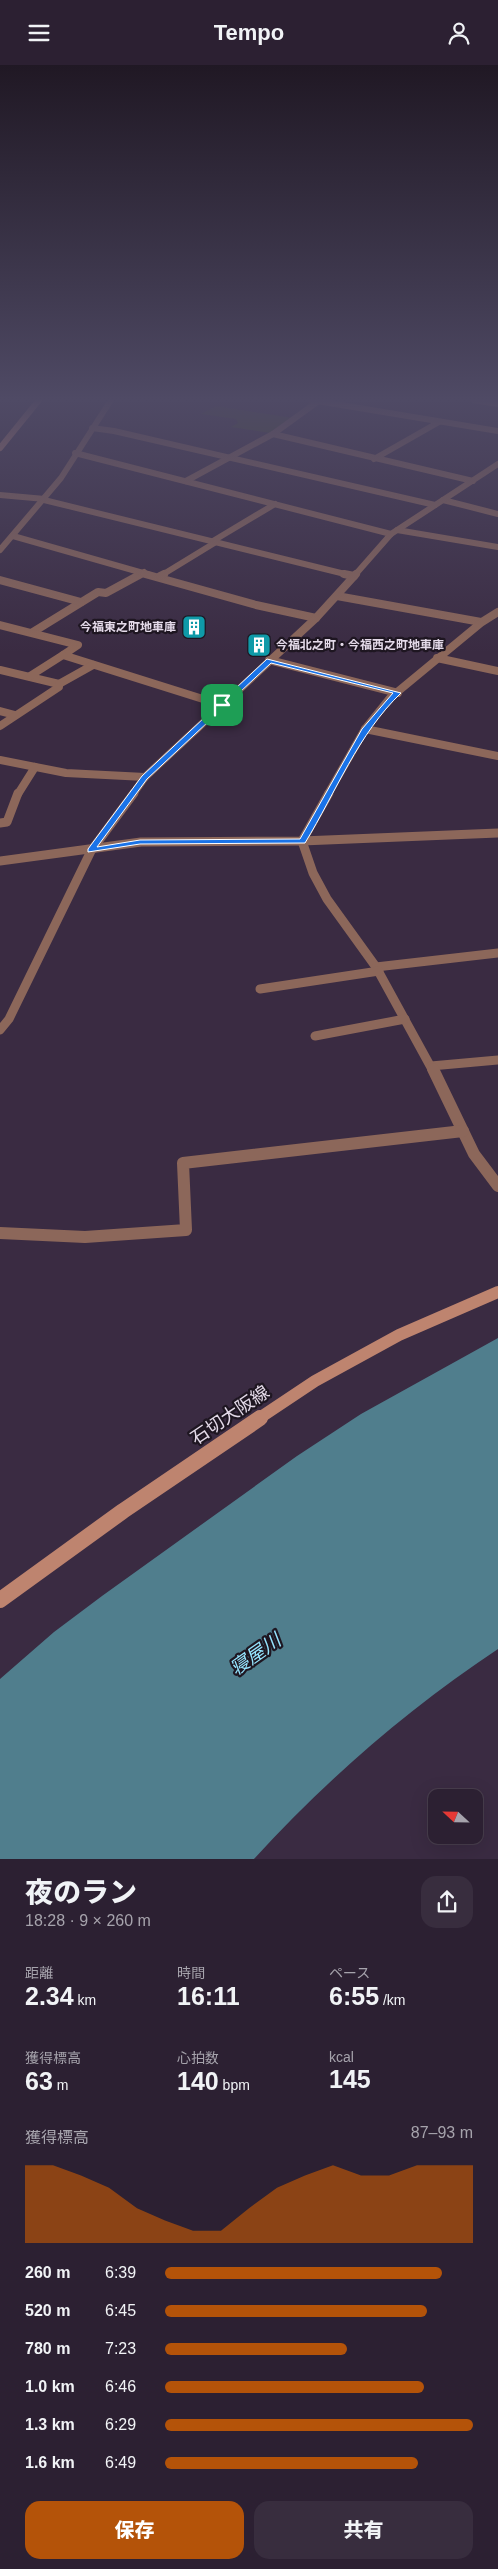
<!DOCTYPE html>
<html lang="ja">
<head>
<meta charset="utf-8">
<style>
	body { margin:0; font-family:Helvetica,"Noto Sans JP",sans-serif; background:#382d3e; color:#f1f3f6; height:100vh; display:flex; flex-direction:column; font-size:19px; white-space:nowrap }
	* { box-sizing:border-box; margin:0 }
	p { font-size:16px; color:#a6a3ac }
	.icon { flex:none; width:28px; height:28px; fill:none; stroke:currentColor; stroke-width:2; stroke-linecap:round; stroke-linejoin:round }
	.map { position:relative; height:1794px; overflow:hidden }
	.side { display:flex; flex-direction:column; background:#2c2032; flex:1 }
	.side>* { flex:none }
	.needle { width:32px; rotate:292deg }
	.tools { position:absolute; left:428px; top:1724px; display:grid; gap:10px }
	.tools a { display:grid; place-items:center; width:55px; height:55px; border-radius:10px; background:#2c2032; box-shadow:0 5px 20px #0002,0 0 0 1px #483e4d; font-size:25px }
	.pin { position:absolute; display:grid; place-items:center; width:42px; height:42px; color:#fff; margin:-21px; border-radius:10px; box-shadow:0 2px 8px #0006 }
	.round { display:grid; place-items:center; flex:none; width:52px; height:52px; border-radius:15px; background:#382d3e }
	.overview { display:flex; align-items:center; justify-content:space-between; height:85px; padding:0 25px }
	h1 { font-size:28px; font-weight:800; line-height:38px }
	.figures { display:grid; grid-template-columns:repeat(3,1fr); gap:8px; height:85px; padding:5px 25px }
	.figures div { display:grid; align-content:center }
	.figures b { font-size:25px; font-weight:800 }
	.figures small { font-size:14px; font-weight:400 }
	.figures p { font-size:14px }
	.chart { height:140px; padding:10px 25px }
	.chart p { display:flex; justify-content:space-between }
	.chart svg { width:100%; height:90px; margin-top:5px; fill:#b45309; opacity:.7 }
	.primary-button { display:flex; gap:10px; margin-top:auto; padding:10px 25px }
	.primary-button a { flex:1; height:58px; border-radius:15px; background:#b45309; color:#fff; font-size:20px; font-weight:800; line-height:58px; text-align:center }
	.primary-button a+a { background:#382d3e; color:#f1f3f6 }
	ul { padding:0 25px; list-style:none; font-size:16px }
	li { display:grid; grid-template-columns:80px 60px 1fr; align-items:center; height:38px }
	li i { height:12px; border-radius:6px; background:#b45309 }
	header { display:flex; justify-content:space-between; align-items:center; height:65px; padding:0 25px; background:#2c2032; font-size:22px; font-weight:800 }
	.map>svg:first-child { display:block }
	.green { fill:#414a28 }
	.water { fill:#507e8d }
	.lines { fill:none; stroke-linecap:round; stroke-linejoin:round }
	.lane-far2 { stroke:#8c675a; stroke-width:6 }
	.lane-far1 { stroke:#8c675a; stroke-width:8 }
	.lane { stroke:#8c675a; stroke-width:9 }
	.street-far3 { stroke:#8c675a; stroke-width:6 }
	.street-far2 { stroke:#8c675a; stroke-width:8 }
	.street-far1 { stroke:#8c675a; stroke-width:9 }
	.street { stroke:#8c675a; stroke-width:12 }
	.secondary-far2 { stroke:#be846f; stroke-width:6 }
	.secondary-far1 { stroke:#be846f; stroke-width:12 }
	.secondary { stroke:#be846f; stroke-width:16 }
	.route { fill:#1a73e8; stroke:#fff; fill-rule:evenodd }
	.labels { text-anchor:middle; stroke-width:4.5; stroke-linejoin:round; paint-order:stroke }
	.far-poi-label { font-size:12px; font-weight:bold; fill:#e4dae9; stroke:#1e1621; text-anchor:end }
	.near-street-label { font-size:18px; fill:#e4dae9; stroke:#1e1621 }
	.near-water-label { font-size:19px; font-style:italic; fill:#96e5ff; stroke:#1e1621 }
</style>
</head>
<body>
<header><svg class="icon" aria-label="menu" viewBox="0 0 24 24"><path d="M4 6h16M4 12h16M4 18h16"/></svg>Tempo<svg class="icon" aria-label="person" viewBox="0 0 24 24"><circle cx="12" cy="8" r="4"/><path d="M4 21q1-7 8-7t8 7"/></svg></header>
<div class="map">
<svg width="498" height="1794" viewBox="0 0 498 1794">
	<rect width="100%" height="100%" fill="#3a2b42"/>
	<path class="green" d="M216,341L293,353L270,368L231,362L238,358L236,354L201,349Z"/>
	<path class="water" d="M498,1273V1584C408,1644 327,1714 254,1794H0V1614L54,1567L102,1531L297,1391L361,1349Z"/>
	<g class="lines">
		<path class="lane-far2" d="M139,510L144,507"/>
		<g class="lane-far1">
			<path d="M337,531L481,557"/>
			<path d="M33,567L98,527L106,528L141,509"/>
			<path d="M18,729L35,702"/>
		</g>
		<path class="lane" d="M0,758L7,757L18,728"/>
		<g class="street-far3">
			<path d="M311,335L498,366"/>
			<path d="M473,335L498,339"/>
			<path d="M92,363L114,366L435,440"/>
			<path d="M273,369L473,416"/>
			<path d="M75,388L391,469"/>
			<path d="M374,394L439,357"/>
			<path d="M186,416L273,369L320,335"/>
			<path d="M0,430L45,434"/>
			<path d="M44,435L349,510"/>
			<path d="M443,435L498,449"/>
			<path d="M397,465L498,482"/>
			<path d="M13,471L150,510"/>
			<path d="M213,476L275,439"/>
			<path d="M0,485L61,413L111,335"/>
			<path d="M162,510L216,477"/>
			<path d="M355,510L391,469L498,399"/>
		</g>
		<g class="street-far2">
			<path d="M145,509L256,540L316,553"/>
			<path d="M344,509L354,511"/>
			<path d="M160,511L164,509"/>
			<path d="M0,515L81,537"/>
			<path d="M0,560L78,580L63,590L222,640"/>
			<path d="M437,593L498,606"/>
			<path d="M269,595L398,628"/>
			<path d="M0,605L59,619"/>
			<path d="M30,611L63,590"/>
			<path d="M0,646L15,650"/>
			<path d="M0,661L59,622V619L93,600"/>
			<path d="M365,664L498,691"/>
			<path d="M0,695L66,708L145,712"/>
			<path d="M133,729L145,712L316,553L356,509"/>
			<path d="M328,729L365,664L390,633L482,557L498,547"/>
		</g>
		<g class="street-far1">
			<path d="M329,728L302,776L313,808L327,834L376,902L433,1006"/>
			<path d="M0,796L141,777L302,776L498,768"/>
			<path d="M376,902L498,888"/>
			<path d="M260,924L379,906"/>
			<path d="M0,965L9,954L91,786L134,728"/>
			<path d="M315,971L405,954"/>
			<path d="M431,1001L498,995"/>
		</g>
		<g class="street">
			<path d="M433,1004L474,1089L498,1121"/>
			<path d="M0,1168L85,1172L186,1165L183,1098L463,1066"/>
		</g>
		<path class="secondary-far2" d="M0,383L39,335"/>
		<path class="secondary-far1" d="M258,1354L315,1316L399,1270L498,1227"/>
		<path class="secondary" d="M0,1535L123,1446L260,1353"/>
	</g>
	<linearGradient id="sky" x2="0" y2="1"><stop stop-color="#201824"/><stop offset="0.57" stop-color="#4f4a65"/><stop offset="1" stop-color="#4f4a65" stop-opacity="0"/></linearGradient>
	<rect width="498" height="587" fill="url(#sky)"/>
	<path class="route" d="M267,594L401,628C358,669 336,727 305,778L140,779L88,787V784L142,711ZM271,598L393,628L362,664L300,774L140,775L97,782L147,714Z"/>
	<defs>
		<g id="building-square" transform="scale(1.25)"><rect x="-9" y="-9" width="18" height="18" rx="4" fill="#0f9aa8" stroke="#1e1621"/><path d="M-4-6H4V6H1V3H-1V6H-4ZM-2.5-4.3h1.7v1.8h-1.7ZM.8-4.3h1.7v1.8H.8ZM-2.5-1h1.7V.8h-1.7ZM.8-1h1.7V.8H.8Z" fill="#fff"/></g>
	</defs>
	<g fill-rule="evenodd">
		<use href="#building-square" x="194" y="562"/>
		<use href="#building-square" x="259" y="580"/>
	</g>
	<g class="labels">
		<g class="far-poi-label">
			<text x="176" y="566">今福東之町地車庫</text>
			<text x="276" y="584" text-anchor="start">今福北之町・今福西之町地車庫</text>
		</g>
		<g class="near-street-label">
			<text transform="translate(230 1350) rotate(-34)" y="6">石切大阪線</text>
		</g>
		<g class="near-water-label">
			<text transform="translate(255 1589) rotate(-35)" y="7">寝屋川</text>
		</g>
	</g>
</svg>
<div class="tools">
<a><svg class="needle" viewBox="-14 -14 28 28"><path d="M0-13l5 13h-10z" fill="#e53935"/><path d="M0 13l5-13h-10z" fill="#a6a3ac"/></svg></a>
</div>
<div class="pin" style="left:222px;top:640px;background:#1e9e55"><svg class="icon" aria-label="arrive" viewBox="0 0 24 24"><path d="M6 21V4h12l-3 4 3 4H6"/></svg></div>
</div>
<section class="side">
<div class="overview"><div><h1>夜のラン</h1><p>18:28 · 9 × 260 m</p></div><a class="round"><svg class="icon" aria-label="share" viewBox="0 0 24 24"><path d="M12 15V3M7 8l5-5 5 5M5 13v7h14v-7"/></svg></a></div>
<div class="figures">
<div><p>距離</p><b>2.34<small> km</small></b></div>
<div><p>時間</p><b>16:11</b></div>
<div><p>ペース</p><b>6:55<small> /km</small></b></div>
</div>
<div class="figures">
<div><p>獲得標高</p><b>63<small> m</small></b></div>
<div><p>心拍数</p><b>140<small> bpm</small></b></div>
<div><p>kcal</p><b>145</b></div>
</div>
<div class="chart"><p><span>獲得標高</span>87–93 m</p>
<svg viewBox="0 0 160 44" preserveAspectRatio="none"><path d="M0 44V6L10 6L20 11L30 17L40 27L50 33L60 38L70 38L80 27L90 17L100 11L110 6L120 11L130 11L140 6L150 6L160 6V44z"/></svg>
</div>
<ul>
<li><b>260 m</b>6:39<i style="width:90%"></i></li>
<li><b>520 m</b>6:45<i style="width:85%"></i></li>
<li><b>780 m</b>7:23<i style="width:59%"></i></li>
<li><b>1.0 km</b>6:46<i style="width:84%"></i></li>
<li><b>1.3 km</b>6:29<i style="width:100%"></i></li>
<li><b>1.6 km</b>6:49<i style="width:82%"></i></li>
</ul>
<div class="primary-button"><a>保存</a><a>共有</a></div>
</section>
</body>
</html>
